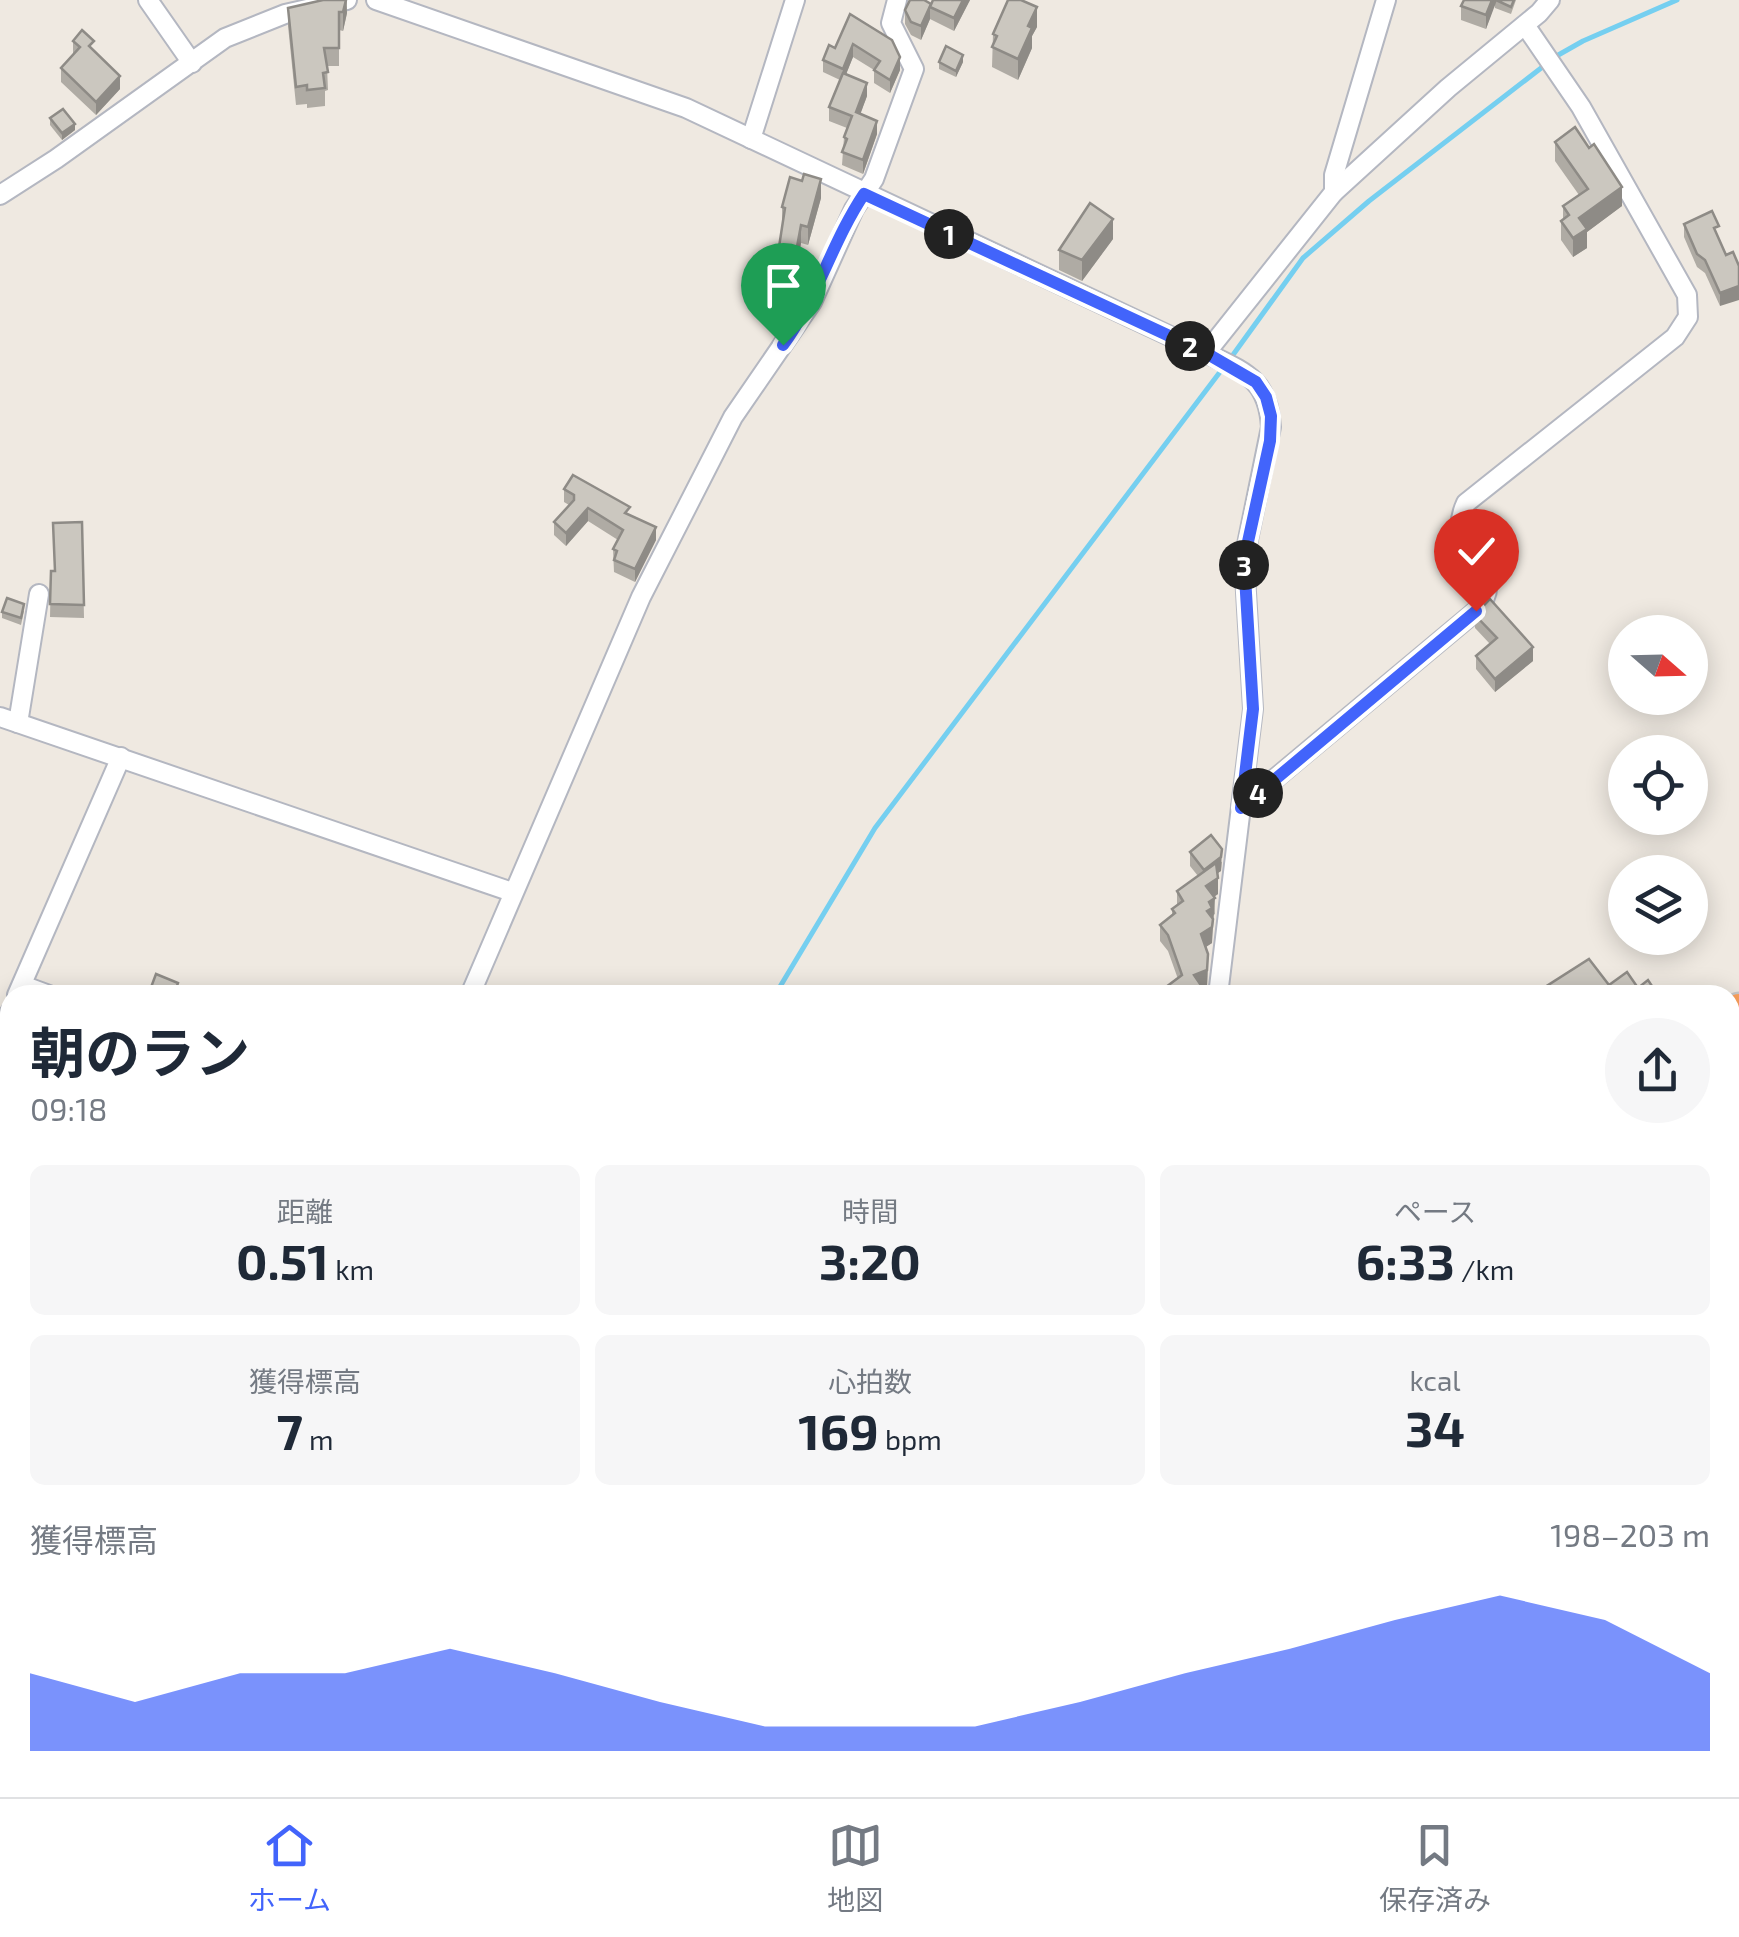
<!DOCTYPE html>
<html lang="ja">
<head>
<meta charset="utf-8">
<style>
	body { margin:0; font-family:"Exo 2","Noto Sans JP",sans-serif; background:#f6f6f7; color:#1f2937; height:100vh; display:flex; flex-direction:column; font-size:38px; white-space:nowrap }
	* { box-sizing:border-box; margin:0 }
	p { font-size:32px; color:#747a83 }
	.icon { flex:none; width:55px; height:55px; fill:none; stroke:currentColor; stroke-width:2; stroke-linecap:round; stroke-linejoin:round }
	.map { position:relative; flex:1; overflow:hidden }
	.side { position:absolute; left:0px; top:985px; width:1740px; height:812px; display:flex; flex-direction:column; background:#fff; border-radius:30px 30px 0 0; box-shadow:0 5px 25px #0003 }
	.side>* { flex:none }
	.needle { width:65px; rotate:110deg }
	.fabs { position:absolute; left:1608px; top:615px; display:grid; gap:20px }
	.fabs a { display:grid; place-items:center; width:100px; height:100px; border-radius:50%; background:#fff; box-shadow:0 5px 25px #0003; font-size:50px }
	.pin { position:absolute; display:grid; place-items:center; width:85px; height:85px; color:#fff; margin:-102px -42px; border-radius:50% 50% 50% 0; rotate:-45deg; box-shadow:0 0 10px #0007 }
	.pin .icon { rotate:45deg }
	.km { position:absolute; width:50px; height:50px; margin:-25px; border-radius:50%; background:#222; color:#fff; font-size:28px; line-height:50px; text-align:center }
	.round { display:grid; place-items:center; flex:none; width:105px; height:105px; border-radius:52px; background:#f6f6f7 }
	.overview { display:flex; align-items:center; justify-content:space-between; height:170px; padding:0 30px }
	h1 { font-size:55px; font-weight:700; line-height:75px }
	.stats { display:grid; grid-template-columns:repeat(3,1fr); gap:15px; height:170px; padding:10px 30px }
	.stats div { display:grid; align-content:center; border-radius:15px; background:#f6f6f7; text-align:center }
	.stats b { font-size:50px; font-weight:700 }
	.stats small { font-size:28px; font-weight:400 }
	.stats p { font-size:28px }
	.chart { height:280px; padding:20px 30px }
	.chart p { display:flex; justify-content:space-between }
	.chart svg { width:100%; height:180px; margin-top:10px; fill:#4264fb; opacity:.7 }
	.tabs { display:flex; justify-content:space-around; align-items:center; height:140px; border-top:2px solid #e0e1e3; background:#fff; font-size:28px; color:#747a83 }
	.tabs a { display:grid; justify-items:center; gap:5px }
	.tabs .active { color:#4264fb }
	.map>svg:first-child { display:block }
	.lines { fill:none; stroke-linecap:round; stroke-linejoin:round }
	.stream { stroke:#75cff0; stroke-width:5 }
	.street-casing { stroke:#b4b7c1; stroke-width:22 }
	.highway-casing { stroke:#c9c9c9; stroke-width:35 }
	.street { stroke:#fff; stroke-width:18 }
	.highway { stroke:#ffa35c; stroke-width:30 }
	.rail { stroke:#a3a6b8; stroke-width:5 }
	.wall { fill:#afaba4 }
	.shaded-wall { fill:#8e8b86 }
	.building { fill:#cbc7bf; stroke:#8e8b86; stroke-width:2.5 }
	.route-casing { stroke:#fff; stroke-width:20 }
	.route { stroke:#4264fb; stroke-width:12 }
</style>
</head>
<body>
<div class="map">
<svg width="1739" height="1797" viewBox="0 0 1739 1797">
	<rect width="100%" height="100%" fill="#efe9e1"/>
	<g class="lines">
		<g class="stream">
			<path d="M1553,58L1583,41L1677,0"/>
			<path d="M1230,359L1303,258L1369,201L1545,65"/>
			<path d="M775,995L875,828L1223,368"/>
			<path d="M87,1797L88,1788"/>
		</g>
		<g class="street-casing">
			<g id="street">
				<path d="M148,0L192,63"/>
				<path d="M376,0L686,108L1206,353C1245,372 1268,379 1271,427L1244,559L1253,709L1218,995"/>
				<path d="M751,139L795,0"/>
				<path d="M1334,192L1448,88L1539,13L1550,0"/>
				<path d="M0,195L56,159L225,38L285,14L347,0"/>
				<path d="M1206,353L1334,192V175L1386,0"/>
				<path d="M0,717L512,892"/>
				<path d="M18,723L39,594"/>
				<path d="M1241,807L1476,611C1514,569 1441,557 1466,503L1675,337L1688,317L1687,295L1581,107L1525,25"/>
				<path d="M22,985L49,995"/>
				<path d="M17,995L121,757"/>
				<path d="M470,995L641,597L733,417L812,302L854,209L874,179L914,69L891,23L897,0"/>
				<path d="M0,1035L10,1012"/>
				<path d="M1730,1161L1739,1180"/>
				<path d="M1730,1253L1739,1249"/>
				<path d="M476,1788L481,1797"/>
				<path d="M1071,1788L1076,1797"/>
				<path d="M117,1797L119,1788"/>
				<path d="M1413,1797L1430,1788"/>
			</g>
		</g>
		<g class="highway-casing">
			<g id="highway">
				<path d="M1730,1013L1739,1009"/>
				<path d="M30,1797L48,1788"/>
			</g>
		</g>
		<use href="#street" class="street"/>
		<use href="#highway" class="highway"/>
		<g class="rail">
			<path d="M1730,1643L1739,1637"/>
			<path d="M1460,1797L1477,1788"/>
		</g>
	</g>
	<g class="wall">
		<path d="M347,0V13L343,31L339,30V66H327L328,90L325,91V106L307,108V104L296,105L288,26V8Z"/>
		<path d="M970,0L954,31L930,19L921,40L911,35L905,24V10L931,4Z"/>
		<path d="M1464,0H1516L1511,14L1495,8V3L1486,29L1461,20V6Z"/>
		<path d="M850,14L900,70L890,93L874,83V70L853,57L846,74L867,96L860,114L877,134L863,174L842,165L844,137L847,128L829,121V107L840,80L823,72V60L835,48Z"/>
		<path d="M1037,27L1032,36V48L1018,80L992,67L993,34Z"/>
		<path d="M73,41L94,51L120,89L96,115L61,82V68L73,55Z"/>
		<path d="M939,62H963L956,77L939,69Z"/>
		<path d="M50,118L75,130L62,140L50,125Z"/>
		<path d="M1555,142L1622,206L1587,232V248L1573,257L1561,240V221L1563,219V206L1579,195L1555,161Z"/>
		<path d="M821,198L808,245L801,243L794,281L777,279V260L782,225V207Z"/>
		<path d="M1684,224L1719,239L1726,255L1720,306L1705,273L1697,267L1684,237Z"/>
		<path d="M1113,239L1082,281L1059,270V250Z"/>
		<path d="M564,489L630,515L656,540L635,582L614,572L613,549L618,540L588,521L566,546L554,535V522L569,505L564,502Z"/>
		<path d="M82,522L84,618L50,617L51,571H54Z"/>
		<path d="M24,611L21,625L2,618V612Z"/>
		<path d="M1475,615L1533,661L1495,692L1476,669V656L1490,644L1475,628Z"/>
		<path d="M1190,852L1222,862L1221,871L1217,873L1218,894L1214,897L1215,914L1212,916V943L1206,947L1208,970L1207,986L1202,987L1207,995H1166V987L1178,979L1168,951L1160,941V925L1172,916V909L1177,906V891L1198,876L1190,866Z"/>
		<path d="M1739,1081V1153L1731,1149L1730,1146V1085Z"/>
		<path d="M10,1159V1216L0,1212V1166Z"/>
		<path d="M0,1581L10,1584V1618L0,1612Z"/>
		<rect x="145" y="1788" width="55" height="9"/>
	</g>
	<g class="shaded-wall">
		<path d="M346,0L347,13L343,31V12Z"/>
		<path d="M963,0H970L954,31V18Z"/>
		<path d="M1492,0H1497L1486,29V15Z"/>
		<path d="M930,7V19L921,40V26Z"/>
		<path d="M1037,7V27L1032,36V48L1018,80V59L1028,26Z"/>
		<path d="M853,44V57L843,82V69Z"/>
		<path d="M963,55V62L956,77V71Z"/>
		<path d="M900,57V70L890,93V80Z"/>
		<path d="M120,76V89L96,115V102Z"/>
		<path d="M867,83V96L856,126V112Z"/>
		<path d="M877,121V134L863,174V160Z"/>
		<path d="M75,124V130L62,140V133Z"/>
		<path d="M821,179V198L808,245V227Z"/>
		<path d="M1622,187V206L1587,232V248L1573,257V238L1579,218Z"/>
		<path d="M1113,219V239L1082,281V260Z"/>
		<path d="M801,225V243L794,281V263Z"/>
		<path d="M1739,286V300L1720,306V293Z"/>
		<path d="M588,508V521L566,546V533Z"/>
		<path d="M656,527V540L635,582V569Z"/>
		<path d="M1533,647V661L1495,692V679Z"/>
		<path d="M1222,849L1221,871L1204,883V870Z"/>
		<path d="M1218,878V894L1206,902V886Z"/>
		<path d="M1215,898L1212,943L1201,950V934L1207,927L1209,902Z"/>
		<path d="M1208,954L1207,986L1194,991V975Z"/>
		<path d="M1739,1048V1070L1730,1075V1054Z"/>
		<path d="M194,1788H200V1797H190Z"/>
	</g>
	<g class="building">
		<path d="M323,0H346L343,12H339V48H324L328,72L323,73L325,88L307,90V85L296,87L288,8Z"/>
		<path d="M910,0H924L931,4L921,26L911,22L905,10Z"/>
		<path d="M933,0H963L954,18L930,7Z"/>
		<path d="M1008,0H1021L1037,7L1028,26L1032,28L1018,59L992,47L997,36L993,34Z"/>
		<path d="M1464,0H1492L1486,15L1461,6Z"/>
		<path d="M1496,0H1514L1511,7Z"/>
		<path d="M850,14L892,40L900,57L890,80L874,70L880,61L853,44L843,69L823,60L829,45L835,48Z"/>
		<path d="M82,30L94,41L89,46L120,76L96,102L61,68L80,47L73,41Z"/>
		<path d="M946,46L963,55L956,71L939,62Z"/>
		<path d="M843,73L867,83L856,112L877,121L863,160L842,152L847,139L844,137L852,116L829,107Z"/>
		<path d="M63,109L75,124L62,133L50,118Z"/>
		<path d="M1575,127L1589,148L1594,144L1622,187L1579,218L1587,229L1573,238L1561,221L1569,215L1563,206L1588,189L1555,142Z"/>
		<path d="M804,174L821,179L808,227L801,225L794,263L777,260L785,208L782,207L790,177L802,181Z"/>
		<path d="M1090,203L1113,219L1082,260L1059,250Z"/>
		<path d="M1712,211L1719,226L1714,228L1726,255L1733,252L1739,266V286L1720,293L1705,260L1697,254L1684,224Z"/>
		<path d="M573,475L630,507L625,513L656,527L635,569L614,560L617,551L613,549L623,530L588,508L566,533L554,522L574,500V495L564,489Z"/>
		<path d="M82,522L84,605L50,604L51,571H55L53,523Z"/>
		<path d="M7,598L24,604L21,618L2,612Z"/>
		<path d="M1490,599L1533,647L1495,679L1476,656L1497,638L1475,615Z"/>
		<path d="M1211,835L1222,849L1221,857L1204,870L1190,852Z"/>
		<path d="M1216,863L1218,878L1206,886L1215,898L1209,902L1212,908L1207,911L1213,919L1212,927L1201,934L1208,954L1207,970L1194,975L1207,994L1166,995L1170,992L1166,987L1182,975L1168,935L1160,925L1175,913L1172,909L1183,901L1177,891Z"/>
		<path d="M1589,959L1609,985L1627,972L1638,988L1648,980L1658,995H1543L1545,994L1542,989Z"/>
		<path d="M156,974L178,983L174,995H157V993L150,990Z"/>
		<path d="M1739,1022V1048L1730,1054V1025Z"/>
		<path d="M1739,1081V1132L1731,1128L1730,1125V1085Z"/>
		<path d="M4,1156L10,1159V1203L0,1199V1166Z"/>
		<path d="M1,1579L10,1584V1604L0,1598Z"/>
		<path d="M147,1788H194L190,1797H166Z"/>
		<path d="M1020,1788H1065L1067,1790L1059,1797H1014Z"/>
	</g>
	<g class="lines">
		<g class="route-casing">
			<path id="route" d="M783,345C818,297 832,242 864,194L1206,353L1256,382L1266,397L1271,416L1270,441L1244,560L1253,709L1241,808L1476,611"/>
		</g>
		<use href="#route" class="route"/>
	</g>
</svg>
<div class="fabs">
<a><svg class="needle" viewBox="-14 -14 28 28"><path d="M0-13l5 13h-10z" fill="#e53935"/><path d="M0 13l5-13h-10z" fill="#747a83"/></svg></a>
<a><svg class="icon" aria-label="locate" viewBox="0 0 24 24"><circle cx="12" cy="12" r="6"/><path d="M12 2v4M12 18v4M2 12h4M18 12h4"/></svg></a>
<a><svg class="icon" aria-label="layers" viewBox="0 0 24 24"><path d="M12 4l9 5-9 5-9-5zM3 14l9 5 9-5"/></svg></a>
</div>
<div class="pin" style="left:783px;top:345px;background:#1e9e55"><svg class="icon" aria-label="arrive" viewBox="0 0 24 24"><path d="M6 21V4h12l-3 4 3 4H6"/></svg></div>
<div class="pin" style="left:1476px;top:611px;background:#d93025"><svg class="icon" aria-label="check" viewBox="0 0 24 24"><path d="M5 12l5 5 9-10"/></svg></div>
<b class="km" style="left:949px;top:234px">1</b>
<b class="km" style="left:1190px;top:346px">2</b>
<b class="km" style="left:1244px;top:565px">3</b>
<b class="km" style="left:1258px;top:793px">4</b>
<section class="side">
<div class="overview"><div><h1>朝のラン</h1><p>09:18</p></div><a class="round"><svg class="icon" aria-label="share" viewBox="0 0 24 24"><path d="M12 15V3M7 8l5-5 5 5M5 13v7h14v-7"/></svg></a></div>
<div class="stats">
<div><p>距離</p><b>0.51<small> km</small></b></div>
<div><p>時間</p><b>3:20</b></div>
<div><p>ペース</p><b>6:33<small> /km</small></b></div>
</div>
<div class="stats">
<div><p>獲得標高</p><b>7<small> m</small></b></div>
<div><p>心拍数</p><b>169<small> bpm</small></b></div>
<div><p>kcal</p><b>34</b></div>
</div>
<div class="chart"><p><span>獲得標高</span>198–203 m</p>
<svg viewBox="0 0 160 44" preserveAspectRatio="none"><path d="M0 44V25L10 32L20 25L30 25L40 19L50 25L60 32L70 38L80 38L90 38L100 32L110 25L120 19L130 12L140 6L150 12L160 25V44z"/></svg>
</div>
</section>
</div>
<nav class="tabs">
<a class="active"><svg class="icon" aria-label="home" viewBox="0 0 24 24"><path d="M3 11l9-7 9 7M6 9v11h12V9"/></svg>ホーム</a>
<a><svg class="icon" aria-label="map" viewBox="0 0 24 24"><path d="M3 6l6-2 6 2 6-2v14l-6 2-6-2-6 2zM9 4v14M15 6v14"/></svg>地図</a>
<a><svg class="icon" aria-label="saved" viewBox="0 0 24 24"><path d="M7 4h10v16l-5-4-5 4z"/></svg>保存済み</a>
</nav>
</body>
</html>
